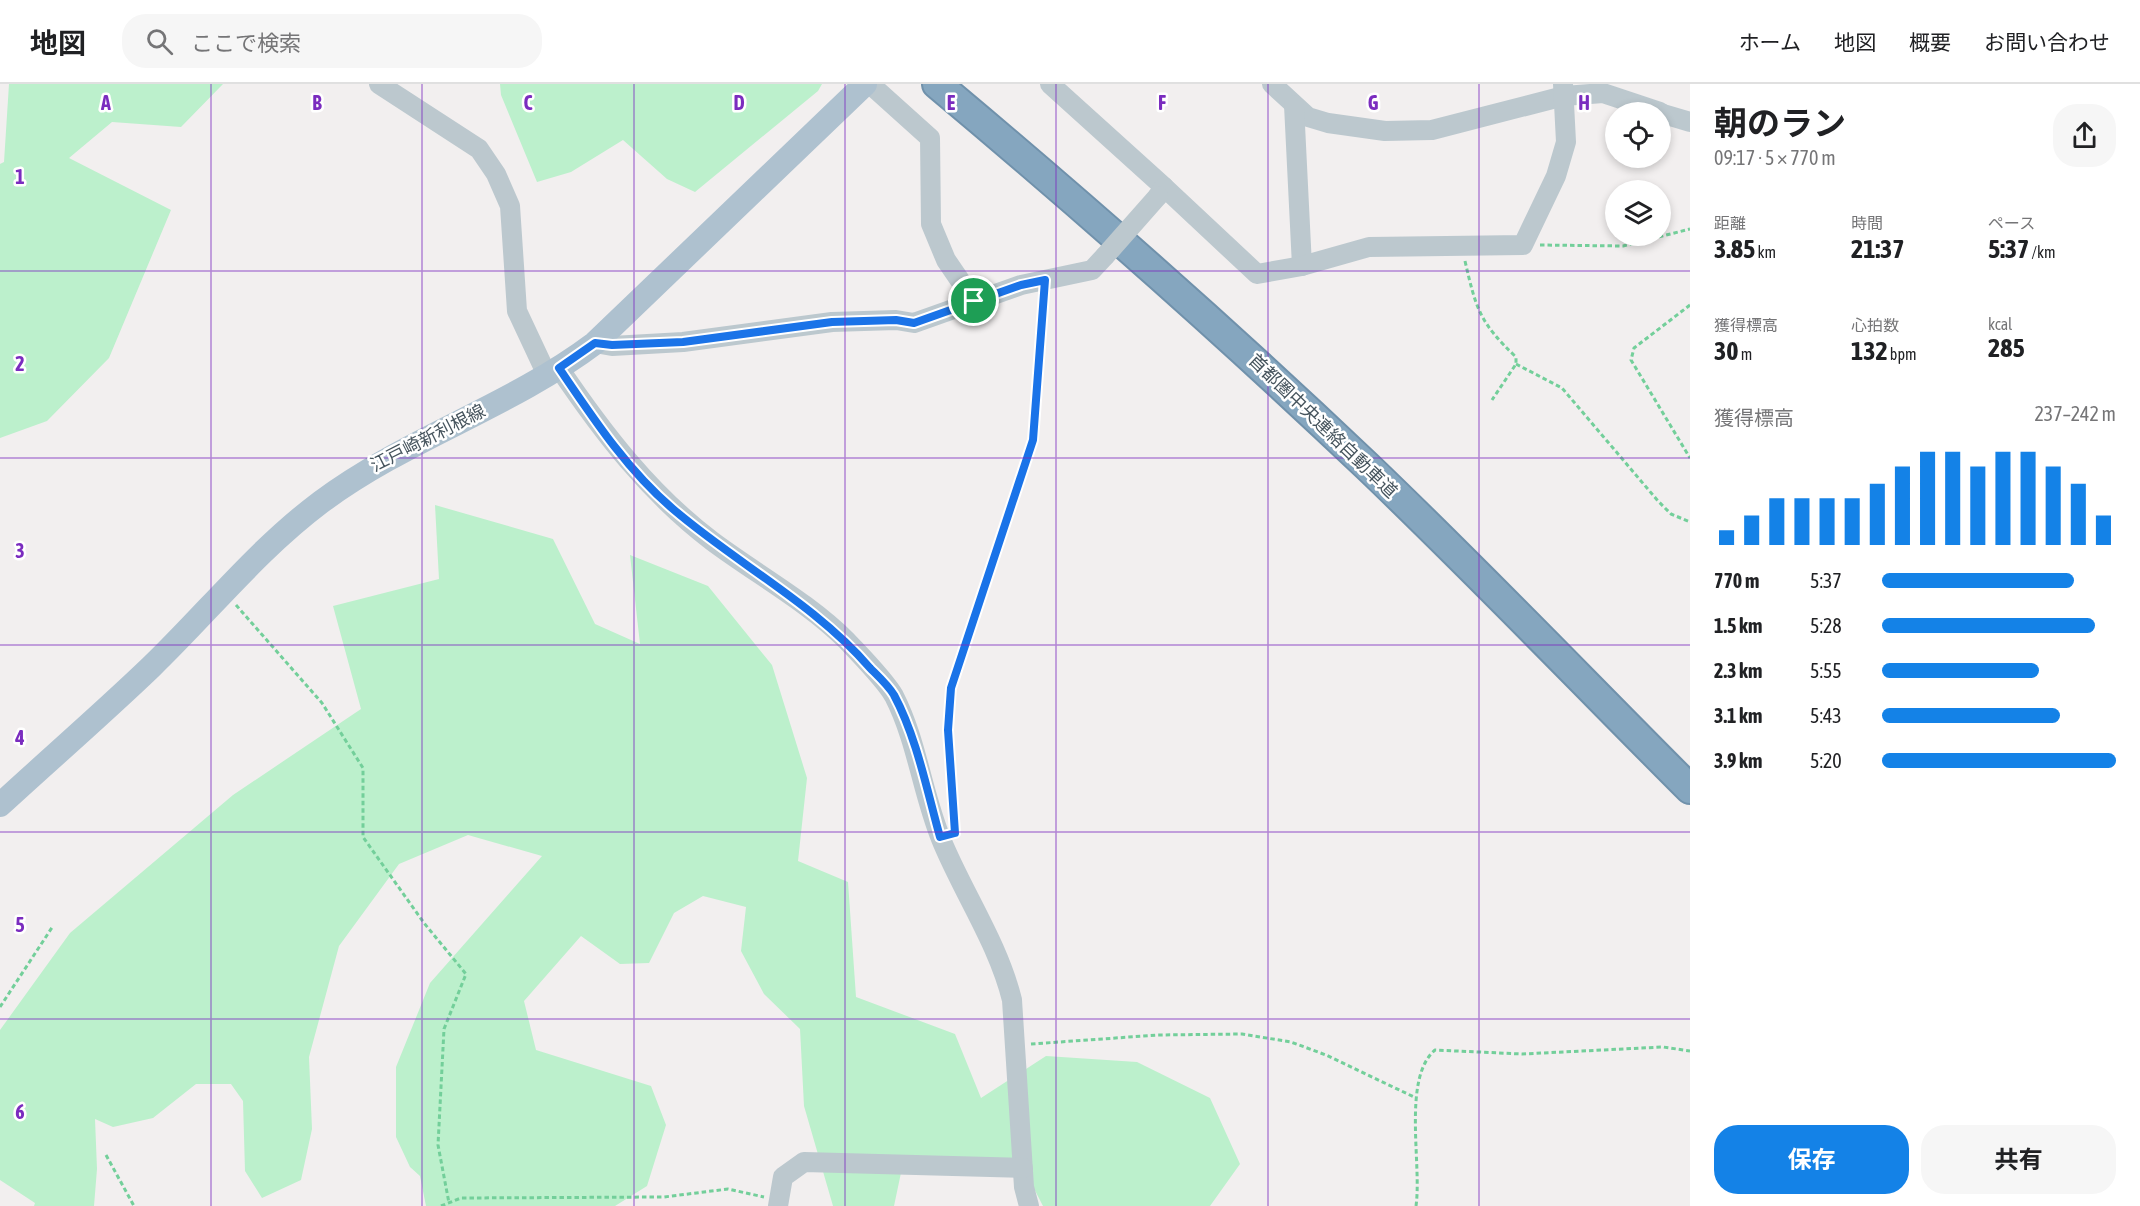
<!DOCTYPE html>
<html lang="ja">
<head>
<meta charset="utf-8">
<style>
	body { margin:0; font-family:"Asap Condensed","Noto Sans JP",sans-serif; background:#f6f6f6; color:#202124; height:100vh; display:flex; flex-direction:column; font-size:22px; white-space:nowrap }
	* { box-sizing:border-box; margin:0 }
	p { font-size:20px; color:#757577 }
	.icon { flex:none; width:33px; height:33px; fill:none; stroke:currentColor; stroke-width:2; stroke-linecap:round; stroke-linejoin:round }
	.map { position:relative; flex:1; overflow:hidden }
	.panel { display:flex; flex-direction:column; background:#fff; width:450px }
	.panel>* { flex:none }
	.buttons { position:absolute; left:1605px; top:18px; display:grid; gap:12px }
	.buttons a { display:grid; place-items:center; width:66px; height:66px; border-radius:50%; background:#fff; box-shadow:0 3px 9px #0003; font-size:30px }
	.pin { position:absolute; display:grid; place-items:center; width:51px; height:51px; color:#fff; margin:-26px; border:3px solid #fff; border-radius:50%; box-shadow:0 2px 6px #0007 }
	.round { display:grid; place-items:center; flex:none; width:63px; height:63px; border-radius:24px; background:#f6f6f6 }
	.head { display:flex; align-items:center; justify-content:space-between; height:102px; padding:0 24px }
	h1 { font-size:33px; font-weight:700; line-height:45px }
	.stats { display:grid; grid-template-columns:repeat(3,1fr); gap:9px; height:102px; padding:6px 24px }
	.stats div { display:grid; align-content:center }
	.stats b { font-size:26px; font-weight:700 }
	.stats small { font-size:16px; font-weight:400 }
	.stats p { font-size:16px }
	.chart { height:168px; padding:12px 24px }
	.chart p { display:flex; justify-content:space-between }
	.chart svg { width:100%; height:108px; margin-top:6px; stroke:#1482e7; stroke-width:6 }
	.button { display:flex; gap:12px; margin-top:auto; padding:12px 24px }
	.button a { flex:1; height:69px; border-radius:24px; background:#1482e7; color:#fff; font-size:24px; font-weight:700; line-height:69px; text-align:center }
	.button a+a { background:#f6f6f6; color:#202124 }
	ul { padding:0 24px; list-style:none; font-size:20px }
	li { display:grid; grid-template-columns:96px 72px 1fr; align-items:center; height:45px }
	li i { height:15px; border-radius:8px; background:#1482e7 }
	header { display:flex; align-items:center; gap:36px; box-sizing:border-box; height:84px; padding:0 30px; background:#fff; border-bottom:2px solid #e0e0e0 }
	header strong { font-size:28px }
	nav { display:flex; gap:33px; margin-inline-start:auto; font-size:21px }
	.search { width:420px; height:54px; background:#f6f6f6; display:flex; align-items:center; gap:15px; box-sizing:border-box; padding:0 21px; border-radius:24px; color:#757577; font-size:22px }
	main { display:flex; flex:1; min-height:0 }
	.map>svg:first-child { display:block }
	.green { fill:#bcf0cc }
	.lines { fill:none; stroke-linecap:round; stroke-linejoin:round }
	.highway-casing { stroke:#7091ab; stroke-width:32 }
	.path { stroke:#73cf9a; stroke-width:3; stroke-dasharray:4.5 3; stroke-linecap:butt }
	.minor { stroke:#bcc8ce; stroke-width:20 }
	.major { stroke:#aec1cf; stroke-width:24 }
	.highway { stroke:#85a6bf; stroke-width:28 }
	.minor-bridge { stroke:#bcc8ce; stroke-width:20 }
	.route-casing { stroke:#fff; stroke-width:12 }
	.route { stroke:#1a73e8; stroke-width:8 }
	.grid { fill:none; stroke:#7b2cbf; stroke-width:1.5; stroke-opacity:0.55 }
	.labels { text-anchor:middle; stroke-width:5; stroke-linejoin:round; paint-order:stroke }
	.street-label { font-size:18px; fill:#46545d; stroke:#fff }
	.grid-label { font-size:20px; text-anchor:middle; font-weight:bold; fill:#7b2cbf; stroke:#fff; stroke-width:5; stroke-linejoin:round; paint-order:stroke }
</style>
</head>
<body>
<header>
<strong>地図</strong>
<div class="search"><svg class="icon" aria-label="search" viewBox="0 0 24 24"><circle cx="10" cy="10" r="6"/><path d="M15 15l6 6"/></svg>ここで検索</div>
<nav><a>ホーム</a><a>地図</a><a>概要</a><a>お問い合わせ</a></nav>
</header>
<main>
<div class="map">
<svg width="1690" height="1122" viewBox="0 0 1690 1122">
	<rect width="100%" height="100%" fill="#f2efef"/>
	<g class="green">
		<path d="M9,0H223L181,43L112,38L69,74L171,126L109,274L47,337L0,354V80L4,78Z"/>
		<path d="M500,0H822L818,7L695,108L667,95L623,56L571,88L537,98L501,11Z"/>
		<path d="M435,421L553,455L595,540L640,560L630,471L708,502L772,581L807,694L798,777L848,798L856,913L955,950L981,1014L1046,972L1137,978L1210,1014L1240,1080L1210,1122H1043L1026,1089L902,1084L894,1122H833L804,1022L800,945L764,910L741,867L746,823L703,812L674,829L649,879L620,880L581,852L524,917L536,966L651,1002L666,1041L647,1102L615,1122H426L420,1092L410,1083L396,1053V983L430,899L542,772L468,751L399,780L339,862L309,973L312,1045L301,1096L262,1114L245,1087L243,1017L231,1000H196L153,1034L113,1043L95,1035L97,1085L94,1122H34L35,1119L0,1096V946L70,849L233,711L361,625L333,522L439,495Z"/>
	</g>
	<g class="lines">
		<g class="highway-casing">
			<path id="highway" d="M937,0C1084,123 1228,250 1367,382C1477,487 1582,597 1690,705"/>
		</g>
		<g class="path">
			<path d="M1540,161L1623,162L1690,145"/>
			<path d="M1465,177C1476,225 1480,239 1516,273V280L1492,316"/>
			<path d="M1690,221L1634,264L1631,276L1690,374"/>
			<path d="M1516,280L1562,304L1658,417L1671,430L1690,438"/>
			<path d="M236,521L322,619L363,684V753L424,839L466,890L444,945L438,1061L449,1119"/>
			<path d="M954,739L948,646L951,604L1033,356L1044,213"/>
			<path d="M0,923L53,842"/>
			<path d="M1031,960L1158,951L1242,950L1291,958L1326,971L1414,1013"/>
			<path d="M106,1071L134,1122"/>
			<path d="M441,1122L461,1114L664,1113L728,1105L764,1113"/>
			<path d="M1416,1122C1422,1080 1402,994 1435,966L1522,970L1663,963L1690,967"/>
		</g>
		<g class="minor">
			<path d="M379,0L479,65L496,90L510,122L517,227L547,291"/>
			<path d="M870,0L930,54L931,140L946,176L974,217"/>
			<path d="M1050,0L1164,103"/>
			<path d="M1272,0L1308,33L1328,39L1385,47L1432,46L1564,12L1603,9L1660,28"/>
			<path d="M1294,21L1302,182"/>
			<path d="M1660,29L1690,38"/>
			<path d="M1158,112L1164,103L1257,190L1302,182L1369,163L1523,161L1556,92L1566,58L1563,0"/>
			<path d="M595,259L612,262L683,258L832,238L896,236L914,239L1021,201L1092,186L1105,172"/>
			<path d="M559,284C603,349 649,409 712,457C756,490 808,518 847,557C860,571 885,596 894,612C917,657 922,708 941,755C963,809 998,859 1012,916L1024,1103L1029,1122"/>
			<path d="M778,1122L783,1093L804,1078L1023,1084"/>
		</g>
		<path class="major" d="M0,721C50,675 102,630 151,583C208,528 257,466 321,418C407,354 510,323 595,259L865,0"/>
		<use href="#highway" class="highway"/>
		<path class="minor-bridge" d="M1105,172L1158,112"/>
	</g>
	<g class="lines">
		<g class="route-casing">
			<path id="route" d="M1045,196L1033,356L951,604L948,646L955,749L940,753C927,707 917,654 894,611C888,601 878,592 870,584C815,520 737,480 673,425C627,386 593,334 559,284L595,259L612,261L683,258L832,238L896,236L914,239L1021,201Z"/>
		</g>
		<use href="#route" class="route"/>
	</g>
	<path class="grid" d="M211,0V1122M422,0V1122M634,0V1122M845,0V1122M1056,0V1122M1268,0V1122M1479,0V1122M0,187H1690M0,374H1690M0,561H1690M0,748H1690M0,935H1690"/>
	<g class="labels">
		<g class="street-label">
			<text transform="translate(1323 342) rotate(44)" y="6">首都圏中央連絡自動車道</text>
			<text transform="translate(428 354) rotate(-27)" y="6">江戸崎新利根線</text>
		</g>
	</g>
	<g class="grid-label">
		<text x="106" y="26">A</text>
		<text x="317" y="26">B</text>
		<text x="528" y="26">C</text>
		<text x="739" y="26">D</text>
		<text x="951" y="26">E</text>
		<text x="1162" y="26">F</text>
		<text x="1373" y="26">G</text>
		<text x="1584" y="26">H</text>
		<text x="20" y="100">1</text>
		<text x="20" y="287">2</text>
		<text x="20" y="474">3</text>
		<text x="20" y="661">4</text>
		<text x="20" y="848">5</text>
		<text x="20" y="1035">6</text>
	</g>
</svg>
<div class="buttons">
<a><svg class="icon" aria-label="locate" viewBox="0 0 24 24"><circle cx="12" cy="12" r="6"/><path d="M12 2v4M12 18v4M2 12h4M18 12h4"/></svg></a>
<a><svg class="icon" aria-label="layers" viewBox="0 0 24 24"><path d="M12 4l9 5-9 5-9-5zM3 14l9 5 9-5"/></svg></a>
</div>
<div class="pin" style="left:974px;top:217px;background:#1e9e55"><svg class="icon" aria-label="arrive" viewBox="0 0 24 24"><path d="M6 21V4h12l-3 4 3 4H6"/></svg></div>
</div>
<section class="panel">
<div class="head"><div><h1>朝のラン</h1><p>09:17 · 5 × 770 m</p></div><a class="round"><svg class="icon" aria-label="share" viewBox="0 0 24 24"><path d="M12 15V3M7 8l5-5 5 5M5 13v7h14v-7"/></svg></a></div>
<div class="stats">
<div><p>距離</p><b>3.85<small> km</small></b></div>
<div><p>時間</p><b>21:37</b></div>
<div><p>ペース</p><b>5:37<small> /km</small></b></div>
</div>
<div class="stats">
<div><p>獲得標高</p><b>30<small> m</small></b></div>
<div><p>心拍数</p><b>132<small> bpm</small></b></div>
<div><p>kcal</p><b>285</b></div>
</div>
<div class="chart"><p><span>獲得標高</span>237–242 m</p>
<svg viewBox="0 0 160 44" preserveAspectRatio="none"><path d="M5 44V38M15 44V32M25 44V25M35 44V25M45 44V25M55 44V25M65 44V19M75 44V12M85 44V6M95 44V6M105 44V12M115 44V6M125 44V6M135 44V12M145 44V19M155 44V32"/></svg>
</div>
<ul>
<li><b>770 m</b>5:37<i style="width:82%"></i></li>
<li><b>1.5 km</b>5:28<i style="width:91%"></i></li>
<li><b>2.3 km</b>5:55<i style="width:67%"></i></li>
<li><b>3.1 km</b>5:43<i style="width:76%"></i></li>
<li><b>3.9 km</b>5:20<i style="width:100%"></i></li>
</ul>
<div class="button"><a>保存</a><a>共有</a></div>
</section>
</main>
</body>
</html>
